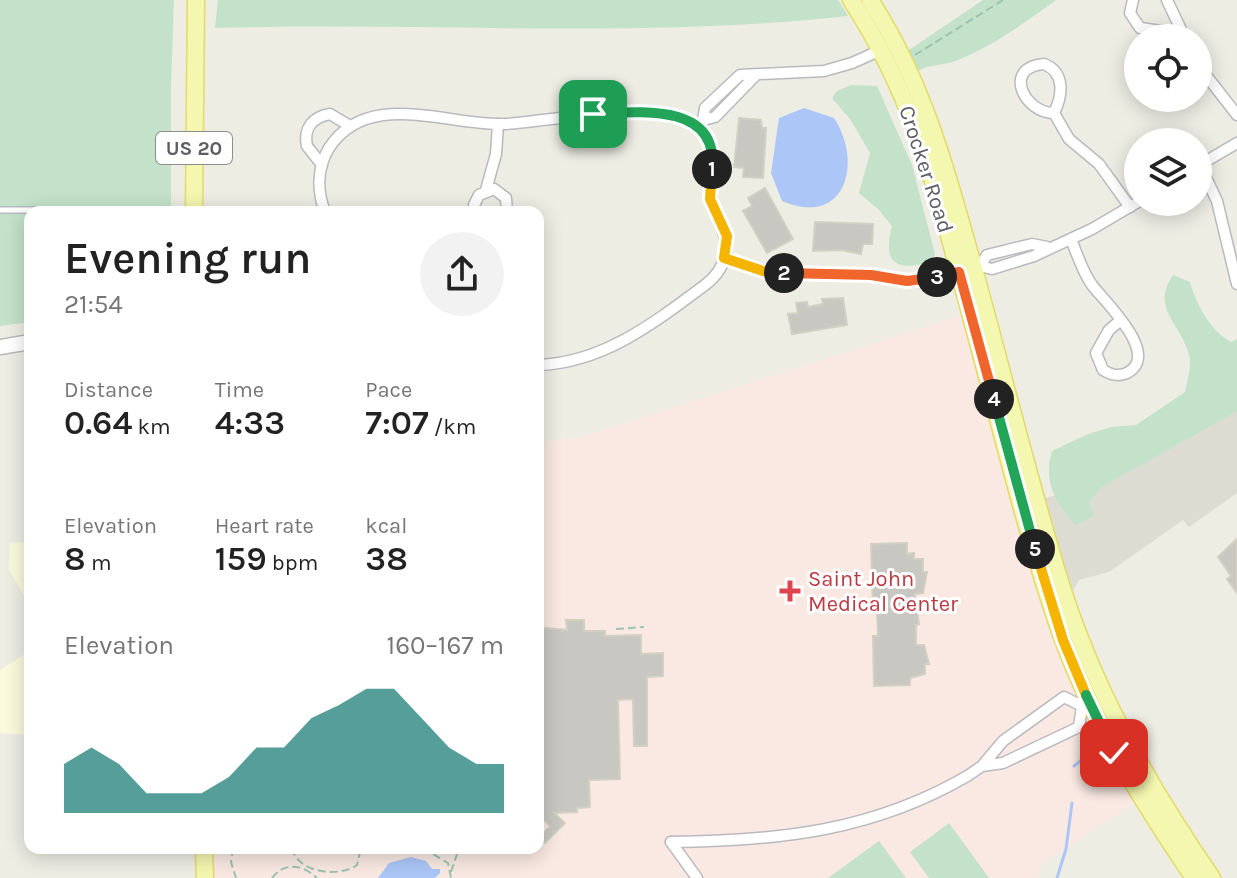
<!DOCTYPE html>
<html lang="en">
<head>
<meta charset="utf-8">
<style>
	body { margin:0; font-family:Karla,sans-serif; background:#f2f2f2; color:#222; height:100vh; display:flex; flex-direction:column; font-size:30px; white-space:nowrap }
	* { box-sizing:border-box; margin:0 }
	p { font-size:26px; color:#767676 }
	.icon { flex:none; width:44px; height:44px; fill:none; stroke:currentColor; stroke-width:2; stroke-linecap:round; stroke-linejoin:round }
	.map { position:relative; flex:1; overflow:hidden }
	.panel { position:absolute; left:24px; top:206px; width:520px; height:648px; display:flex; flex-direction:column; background:#fff; border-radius:16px; box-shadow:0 4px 20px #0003 }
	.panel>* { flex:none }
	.buttons { position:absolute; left:1124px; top:24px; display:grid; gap:16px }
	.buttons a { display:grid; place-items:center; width:88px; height:88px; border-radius:50%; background:#fff; box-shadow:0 4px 20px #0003; font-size:40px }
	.pin { position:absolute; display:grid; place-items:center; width:68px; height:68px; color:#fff; margin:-34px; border-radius:16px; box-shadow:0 4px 12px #0006 }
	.km { position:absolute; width:40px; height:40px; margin:-20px; border-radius:50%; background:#222; color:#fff; font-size:22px; line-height:40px; text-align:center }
	.round { display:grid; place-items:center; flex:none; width:84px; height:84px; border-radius:42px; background:#f2f2f2 }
	.overview { display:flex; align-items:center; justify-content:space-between; height:136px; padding:0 40px }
	h1 { font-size:44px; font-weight:600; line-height:60px }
	.stats { display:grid; grid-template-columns:repeat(3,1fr); gap:12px; height:136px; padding:8px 40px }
	.stats div { display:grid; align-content:center }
	.stats b { font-size:34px; font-weight:600 }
	.stats small { font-size:22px; font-weight:400 }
	.stats p { font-size:22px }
	.chart { height:224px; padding:16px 40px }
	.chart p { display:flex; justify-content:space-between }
	.chart svg { width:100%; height:144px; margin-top:8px; fill:#0f766e; opacity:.7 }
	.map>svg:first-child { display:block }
	.commercial { fill:#fafadc }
	.education { fill:#dddcd3 }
	.medical { fill:#f9e9e2 }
	.green { fill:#c3e2c9 }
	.water { fill:#abc6f7 }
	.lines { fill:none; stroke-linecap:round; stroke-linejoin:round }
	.stream { stroke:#abc6f7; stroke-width:3 }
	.building { fill:#c9c7c1; stroke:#d1d0c3; stroke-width:2 }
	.lane-casing { stroke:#b9babf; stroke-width:8 }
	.street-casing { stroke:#b9babf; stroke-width:13 }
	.secondary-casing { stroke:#b8b9bf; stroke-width:17 }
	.primary-casing { stroke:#e4da67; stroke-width:19 }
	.path { stroke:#9cc3b0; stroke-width:2; stroke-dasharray:8 4; stroke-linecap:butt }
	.lane { stroke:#fff; stroke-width:5 }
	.street { stroke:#fff; stroke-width:10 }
	.secondary { stroke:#fff; stroke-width:14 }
	.primary { stroke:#f4f7af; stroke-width:16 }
	.split-1-casing { stroke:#fff; stroke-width:16 }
	.split-2-casing { stroke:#fff; stroke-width:16 }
	.split-3-casing { stroke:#fff; stroke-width:16 }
	.split-4-casing { stroke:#fff; stroke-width:16 }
	.split-5-casing { stroke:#fff; stroke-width:16 }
	.split-6-casing { stroke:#fff; stroke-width:16 }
	.split-7-casing { stroke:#fff; stroke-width:16 }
	.split-1 { stroke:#22a559; stroke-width:10 }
	.split-2 { stroke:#f5b400; stroke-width:10 }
	.split-3 { stroke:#f0652b; stroke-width:10 }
	.split-4 { stroke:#f0652b; stroke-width:10 }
	.split-5 { stroke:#22a559; stroke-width:10 }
	.split-6 { stroke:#f5b400; stroke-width:10 }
	.split-7 { stroke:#22a559; stroke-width:10 }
	.health-dot { fill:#e0444e; stroke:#fff; stroke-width:3 }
	.labels { text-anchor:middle; stroke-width:6; stroke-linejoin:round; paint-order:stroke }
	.shield { fill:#fff; stroke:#8d8e92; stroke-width:2 }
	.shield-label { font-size:20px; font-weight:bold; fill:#5c5e63 }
	.street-label { font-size:22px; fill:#5c5e63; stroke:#fff }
	.health-label { font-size:22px; fill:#be3a42; stroke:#fff; text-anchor:start }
</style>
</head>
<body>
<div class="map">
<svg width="1237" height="878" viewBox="0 0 1237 878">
	<rect width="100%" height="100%" fill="#edede4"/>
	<g class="commercial">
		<path d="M30,542V606L9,570L10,543Z"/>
		<path d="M30,645V735L0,733V670L28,652Z"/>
	</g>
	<path class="education" d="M1237,403V493L1189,527L1183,520L1109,572L1079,580L1072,593L1045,498L1091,486Z"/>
	<path class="medical" d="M965,314L1067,673L1104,751L1135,802L1042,864L1037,878H213L212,848H538V442L584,436Z"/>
	<g class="green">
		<path d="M0,0H174L171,84V212H30V322L0,326Z"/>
		<path d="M218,0H838L848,16C639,39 426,22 215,28Z"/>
		<path d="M983,0H1056C1026,22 993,46 958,60C944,66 928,64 916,72L906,52Z"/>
		<path d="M851,85L877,86L912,165L935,254L930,262C893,273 883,260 892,226L879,210L859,193L870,153L850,119L832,98L837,91Z"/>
		<path d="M1173,275L1190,282C1196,304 1210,330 1231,342L1237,339V411L1102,487L1089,502L1094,516L1075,525C1055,502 1043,482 1052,451L1088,434L1111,427L1136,425L1185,392C1187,381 1192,365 1189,355C1181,323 1150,309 1173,275Z"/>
		<path d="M949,823L989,878H929L910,852Z"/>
		<path d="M879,841L906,878H828Z"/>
	</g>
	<g class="water">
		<path d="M804,108L834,118C863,162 846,228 782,201L771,173L779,118Z"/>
		<path d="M411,857L426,861L432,869H440V873L435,878H378L389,863Z"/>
	</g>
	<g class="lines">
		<g class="stream">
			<path d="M1074,766L1084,758"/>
			<path d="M1057,878L1066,849L1072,803"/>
		</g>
	</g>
	<g class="building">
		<path d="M739,118L761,120L762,128H766L763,178L743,177L744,168L734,167Z"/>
		<path d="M765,188L793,239L767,253L743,211L752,206L748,198Z"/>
		<path d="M815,222L873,224L872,244H863L861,254L841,250L813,251Z"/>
		<path d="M843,298L847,325L792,334L788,314L798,313L796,303L807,302L808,307L823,304L822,299Z"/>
		<path d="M1237,539V593L1227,579L1231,576L1218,557Z"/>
		<path d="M907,543V554L914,553V559H923V572H927L923,593L915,594V599L919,624L916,625V645H924L929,664H925V674L910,678V685L874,686L873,636H878L877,610H873L871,544Z"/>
		<path d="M566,620H584V631H605V636L641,635V654L663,653V676L647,677V746H634L633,699L618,700L620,779L589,780L590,807L577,808V812L554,813L565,823L545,843L539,838L550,826L538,814V631L546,628L567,630Z"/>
	</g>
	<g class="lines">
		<g class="lane-casing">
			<path id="lane" d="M0,210H88"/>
		</g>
		<g class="street-casing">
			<g id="street">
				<path d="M1133,0L1130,13L1140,28L1183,34"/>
				<path d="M1167,0L1184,36"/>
				<path d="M1044,64C1065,72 1063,95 1054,113C1024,113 1002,67 1044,64Z"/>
				<path d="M1198,65L1237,115"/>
				<path d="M1054,113L1069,139L1099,164L1130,207"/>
				<path d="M703,120L715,117L756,75"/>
				<path d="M698,128L703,120L705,108L740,75L824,71L852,63L881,50"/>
				<path d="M322,165L307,146C303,128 313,117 330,114L350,126"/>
				<path d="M1200,165L1217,201L1237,284"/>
				<path d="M1198,166L1237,143"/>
				<path d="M486,190L496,154L498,124"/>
				<path d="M325,212C317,191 317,168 329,148C368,88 447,126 505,124C546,122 658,99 691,122C729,149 699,179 715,210C729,238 732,265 705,285C654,323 603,363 538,365"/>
				<path d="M476,212L474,205L479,195L494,189L506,198L507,212"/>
				<path d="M1071,239C1077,254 1082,271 1092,285C1104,301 1162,355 1127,373C1118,377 1111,375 1103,370L1096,353L1109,330L1121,320"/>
				<path d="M724,258L776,273L871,275L899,281L926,279L980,266L992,269L1034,256L1092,229L1138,202"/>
				<path d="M980,266L987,255L1032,244L1047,247"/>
				<path d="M671,842C778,841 874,831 969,775L982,766L1003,741L1064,697L1082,706L1079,727L1003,763L982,766"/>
				<path d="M671,842L697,878"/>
			</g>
		</g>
		<g class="secondary-casing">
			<path id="secondary" d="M0,347L30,342"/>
		</g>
		<g class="primary-casing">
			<g id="primary">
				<path d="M851,0C908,86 935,181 961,280C993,394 1019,511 1057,623C1089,716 1139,797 1194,878"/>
				<path d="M870,0C924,83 948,175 974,269C1002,370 1027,472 1057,572C1091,685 1146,782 1212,878"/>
				<path d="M194,212L196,0"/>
				<path d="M204,848L205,878"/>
			</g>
		</g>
		<g class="path">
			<path d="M915,55L1003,0"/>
			<path d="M616,629L644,627"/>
			<path d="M233,848L231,862L236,878"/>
			<path d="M292,848C297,873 339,878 357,865L361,848"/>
			<path d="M423,848L448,863L451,878"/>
			<path d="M451,872L459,848"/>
			<path d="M272,878C284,862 302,864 317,878"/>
		</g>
		<use href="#lane" class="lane"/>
		<use href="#street" class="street"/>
		<use href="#secondary" class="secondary"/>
		<use href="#primary" class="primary"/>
	</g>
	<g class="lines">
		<g class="split-1-casing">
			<path id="split-1" d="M593,114C636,112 719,101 712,169"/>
		</g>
		<g class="split-2-casing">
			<path id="split-2" d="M712,169L710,199L727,236L724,258L763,271L784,273"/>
		</g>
		<g class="split-3-casing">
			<path id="split-3" d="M784,273L871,275L907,281L937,277"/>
		</g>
		<g class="split-4-casing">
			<path id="split-4" d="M937,277L959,272L994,399"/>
		</g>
		<g class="split-5-casing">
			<path id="split-5" d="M994,399L1035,549"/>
		</g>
		<g class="split-6-casing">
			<path id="split-6" d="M1035,549L1063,640L1086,695"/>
		</g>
		<g class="split-7-casing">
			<path id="split-7" d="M1086,695L1114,753"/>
		</g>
		<use href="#split-1" class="split-1"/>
		<use href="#split-2" class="split-2"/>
		<use href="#split-3" class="split-3"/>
		<use href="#split-4" class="split-4"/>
		<use href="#split-5" class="split-5"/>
		<use href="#split-6" class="split-6"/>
		<use href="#split-7" class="split-7"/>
	</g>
	<path class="health-dot" d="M786 579h8v8h8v8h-8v8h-8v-8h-8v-8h8z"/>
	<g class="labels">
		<rect class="shield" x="156" y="132" width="76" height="32" rx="6"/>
		<g class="shield-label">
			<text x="194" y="155">US 20</text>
		</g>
		<g class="street-label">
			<text transform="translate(927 169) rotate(72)" y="8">Crocker Road</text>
		</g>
		<g class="health-label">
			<text x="808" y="586">Saint John<tspan x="808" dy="25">Medical Center</tspan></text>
		</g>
	</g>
</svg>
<div class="buttons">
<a><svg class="icon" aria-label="locate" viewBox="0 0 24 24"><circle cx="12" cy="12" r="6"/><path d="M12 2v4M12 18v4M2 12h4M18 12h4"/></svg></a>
<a><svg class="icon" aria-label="layers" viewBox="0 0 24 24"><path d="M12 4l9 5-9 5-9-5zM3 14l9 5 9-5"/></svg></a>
</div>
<div class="pin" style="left:593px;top:114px;background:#1e9e55"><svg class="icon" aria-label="arrive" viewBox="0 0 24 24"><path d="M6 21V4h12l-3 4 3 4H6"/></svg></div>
<div class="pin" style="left:1114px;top:753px;background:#d93025"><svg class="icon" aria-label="check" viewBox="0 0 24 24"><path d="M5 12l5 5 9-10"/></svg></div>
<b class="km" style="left:712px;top:169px">1</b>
<b class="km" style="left:784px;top:273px">2</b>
<b class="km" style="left:937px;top:277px">3</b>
<b class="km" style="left:994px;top:399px">4</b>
<b class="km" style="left:1035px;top:549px">5</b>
<section class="panel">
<div class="overview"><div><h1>Evening run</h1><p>21:54</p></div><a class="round"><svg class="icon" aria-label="share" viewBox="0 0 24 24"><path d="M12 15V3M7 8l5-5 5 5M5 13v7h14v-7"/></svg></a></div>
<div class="stats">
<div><p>Distance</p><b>0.64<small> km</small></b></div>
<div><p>Time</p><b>4:33</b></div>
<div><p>Pace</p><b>7:07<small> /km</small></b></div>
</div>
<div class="stats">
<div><p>Elevation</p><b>8<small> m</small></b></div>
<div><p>Heart rate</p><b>159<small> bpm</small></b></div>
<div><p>kcal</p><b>38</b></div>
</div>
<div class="chart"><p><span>Elevation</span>160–167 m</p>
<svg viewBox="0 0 160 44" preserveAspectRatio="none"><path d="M0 44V29L10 24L20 29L30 38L40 38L50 38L60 33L70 24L80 24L90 15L100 11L110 6L120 6L130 15L140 24L150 29L160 29V44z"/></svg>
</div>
</section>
</div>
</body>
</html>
